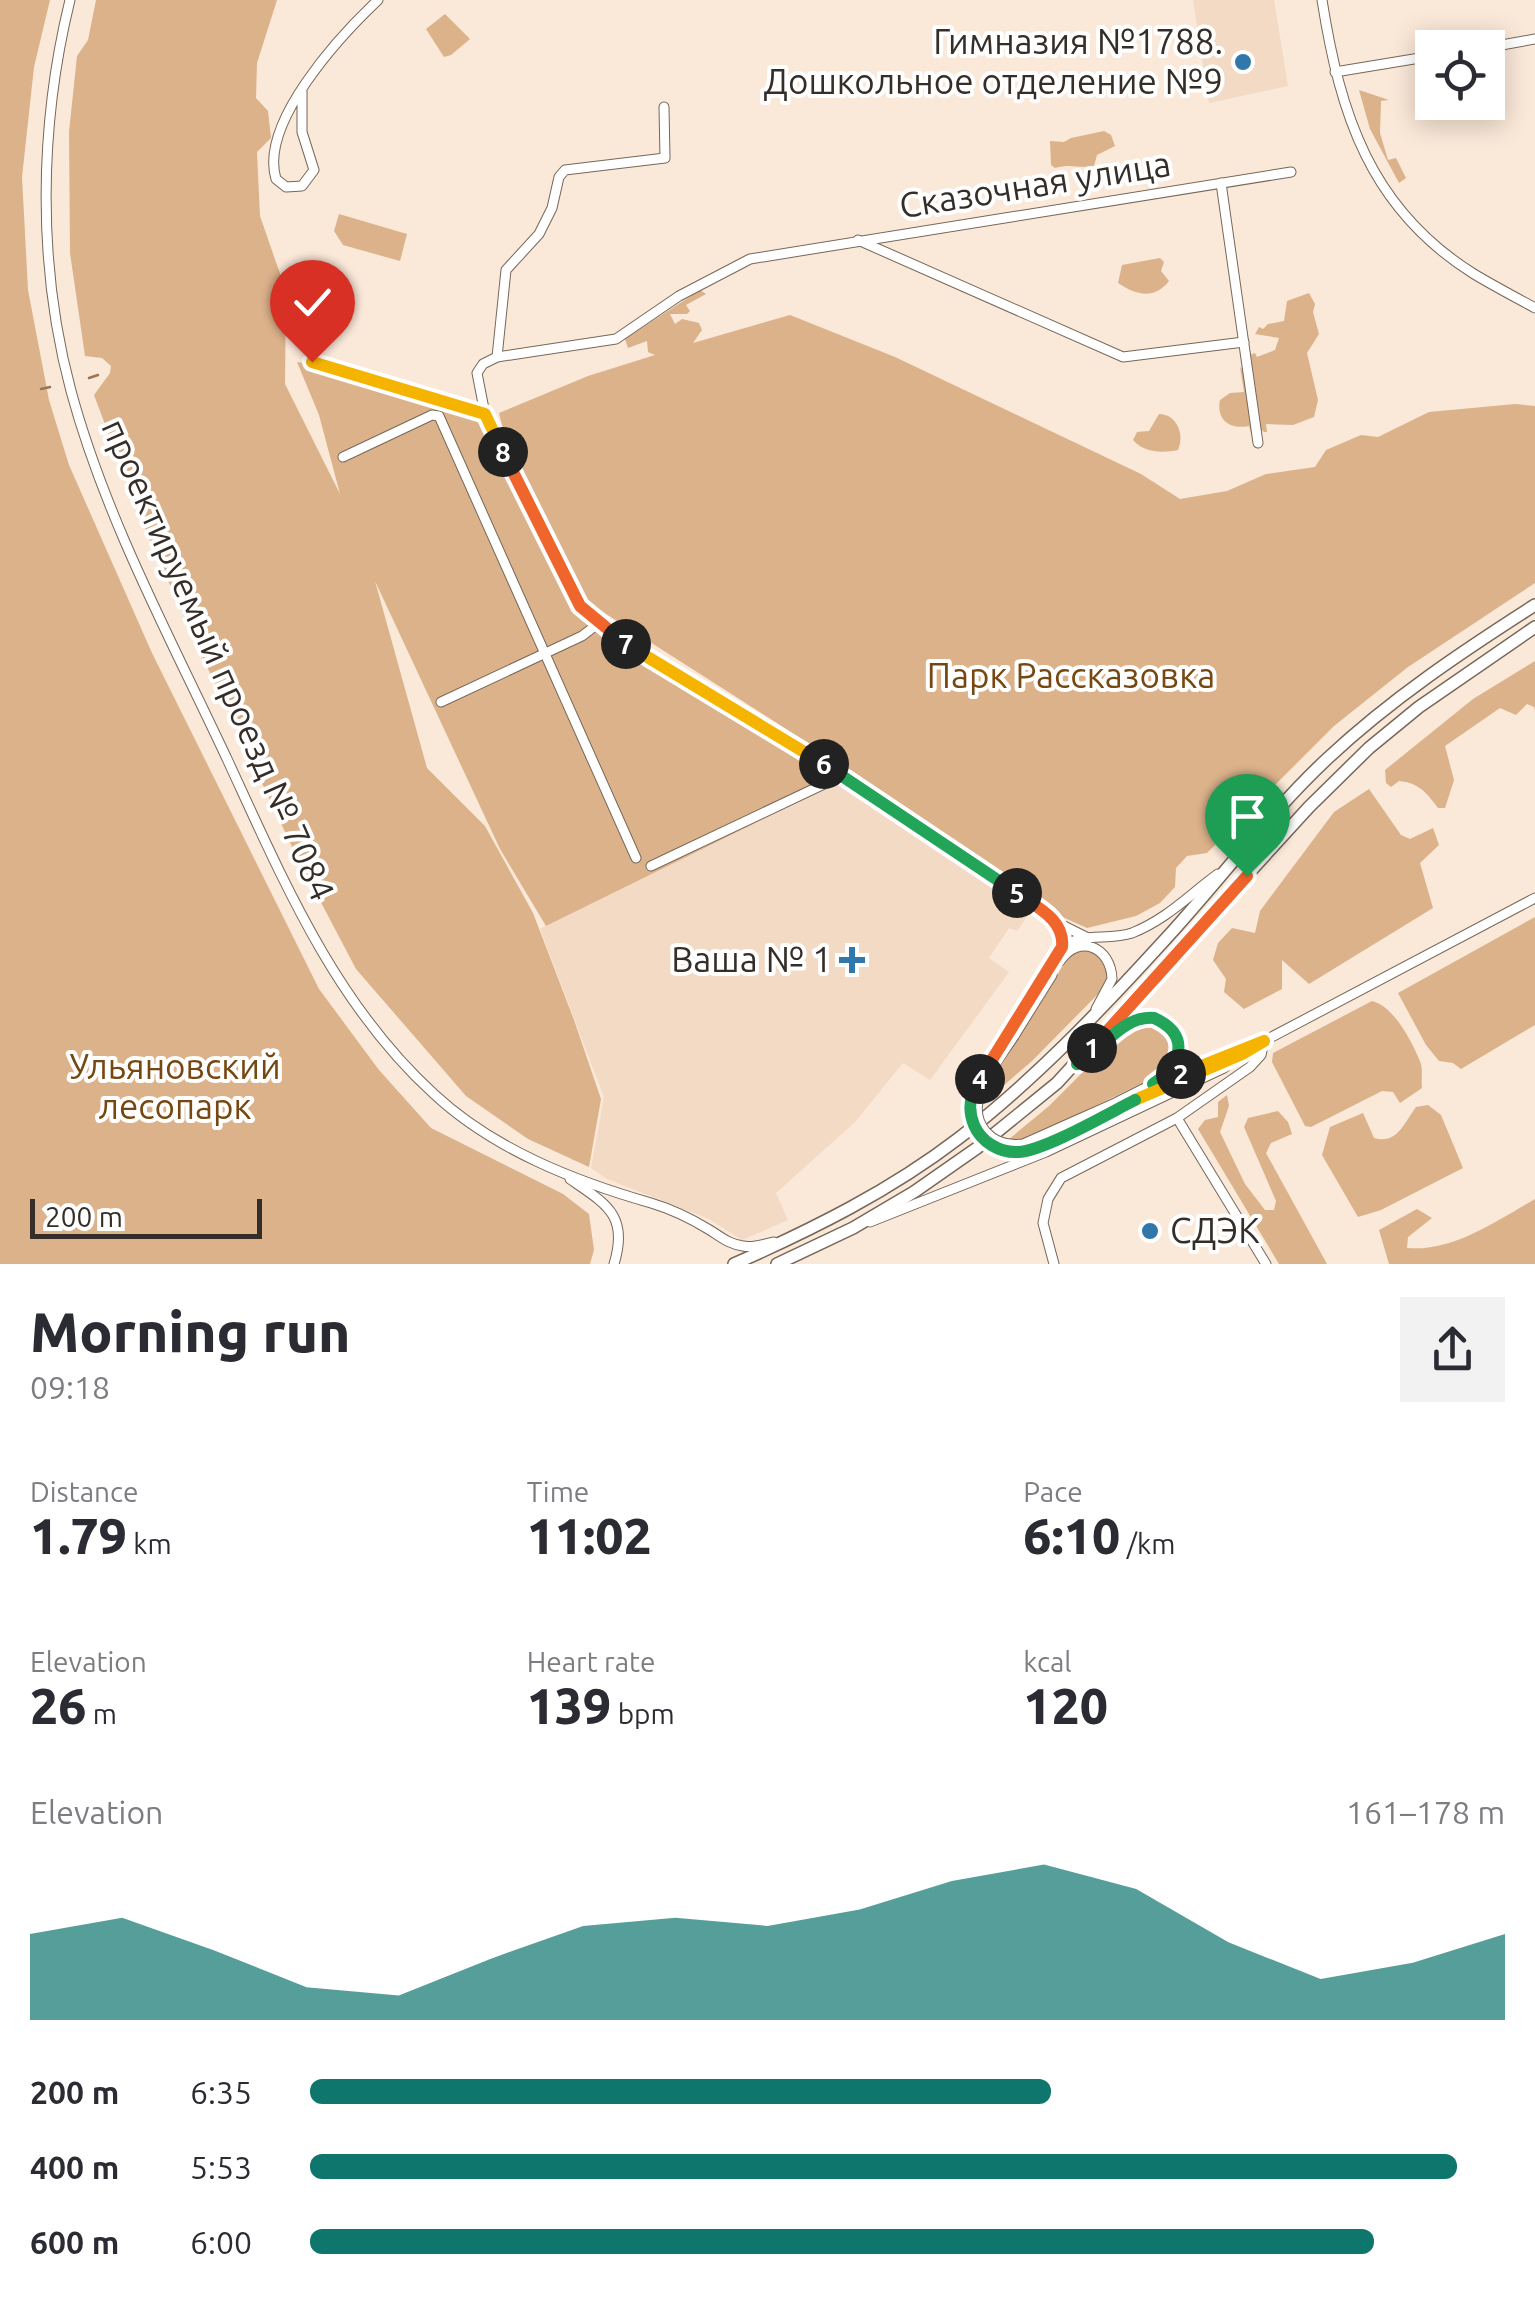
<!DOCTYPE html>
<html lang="en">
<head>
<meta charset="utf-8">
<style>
	body { margin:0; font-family:Ubuntu,sans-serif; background:#f2f2f3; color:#2b2b33; height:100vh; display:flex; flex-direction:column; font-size:38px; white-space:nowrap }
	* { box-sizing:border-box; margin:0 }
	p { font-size:32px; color:#7c7c81 }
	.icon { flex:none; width:55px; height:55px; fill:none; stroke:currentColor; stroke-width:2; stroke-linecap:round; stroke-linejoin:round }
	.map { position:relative; height:1264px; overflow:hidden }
	.details { display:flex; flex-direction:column; background:#fff; flex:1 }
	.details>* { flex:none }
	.buttons { position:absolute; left:1415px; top:30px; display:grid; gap:20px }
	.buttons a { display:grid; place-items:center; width:90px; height:90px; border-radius:0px; background:#fff; box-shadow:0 5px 25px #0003; font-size:50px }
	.scale { position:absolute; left:30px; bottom:25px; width:232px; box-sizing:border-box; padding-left:10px; border:5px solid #352e28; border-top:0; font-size:28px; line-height:35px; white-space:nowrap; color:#352e28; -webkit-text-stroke:8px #fff; paint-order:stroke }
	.pin { position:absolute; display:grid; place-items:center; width:85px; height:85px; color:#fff; margin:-102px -42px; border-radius:50% 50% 50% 0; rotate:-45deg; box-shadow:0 0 10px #0007 }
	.pin .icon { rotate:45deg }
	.km { position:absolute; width:50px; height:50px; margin:-25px; border-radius:50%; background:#222; color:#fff; font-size:28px; line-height:50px; text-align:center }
	.round { display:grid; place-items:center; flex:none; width:105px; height:105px; border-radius:0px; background:#f2f2f3 }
	.overview { display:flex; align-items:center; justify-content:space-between; height:170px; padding:0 30px }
	h1 { font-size:55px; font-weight:800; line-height:75px }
	.metrics { display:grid; grid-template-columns:repeat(3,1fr); gap:15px; height:170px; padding:10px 30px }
	.metrics div { display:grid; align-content:center }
	.metrics b { font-size:50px; font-weight:800 }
	.metrics small { font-size:28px; font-weight:400 }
	.metrics p { font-size:28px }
	.chart { height:280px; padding:20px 30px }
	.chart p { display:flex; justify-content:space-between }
	.chart svg { width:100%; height:180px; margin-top:10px; fill:#0f766e; opacity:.7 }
	ul { padding:0 30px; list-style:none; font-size:32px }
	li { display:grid; grid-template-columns:160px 120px 1fr; align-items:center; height:75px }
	li i { height:25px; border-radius:12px; background:#0f766e }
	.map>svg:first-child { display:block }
	.built { fill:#f2dac5 }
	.green { fill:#dcb28b }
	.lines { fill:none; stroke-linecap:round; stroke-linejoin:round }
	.stream { stroke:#9a7553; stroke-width:2.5 }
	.minor-casing { stroke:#776759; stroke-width:11 }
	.major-casing { stroke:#776759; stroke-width:14 }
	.minor { stroke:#fff; stroke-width:9 }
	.major { stroke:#fff; stroke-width:11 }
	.minor-bridge-casing { stroke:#776759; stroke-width:11; stroke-linecap:butt }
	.minor-bridge { stroke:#fff; stroke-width:9 }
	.split-1-casing { stroke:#fff; stroke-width:20 }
	.split-2-casing { stroke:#fff; stroke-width:20 }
	.split-3-casing { stroke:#fff; stroke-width:20 }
	.split-4-casing { stroke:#fff; stroke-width:20 }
	.split-5-casing { stroke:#fff; stroke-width:20 }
	.split-6-casing { stroke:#fff; stroke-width:20 }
	.split-7-casing { stroke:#fff; stroke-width:20 }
	.split-8-casing { stroke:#fff; stroke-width:20 }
	.split-9-casing { stroke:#fff; stroke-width:20 }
	.split-1 { stroke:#f0652b; stroke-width:12 }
	.split-2 { stroke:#22a559; stroke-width:12 }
	.split-3 { stroke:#f5b400; stroke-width:12 }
	.split-4 { stroke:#22a559; stroke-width:12 }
	.split-5 { stroke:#f0652b; stroke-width:12 }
	.split-6 { stroke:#22a559; stroke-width:12 }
	.split-7 { stroke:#f5b400; stroke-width:12 }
	.split-8 { stroke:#f0652b; stroke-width:12 }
	.split-9 { stroke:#f5b400; stroke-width:12 }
	.poi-dot { fill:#3077ab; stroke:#fff; stroke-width:4 }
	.labels { text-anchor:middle; stroke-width:8; stroke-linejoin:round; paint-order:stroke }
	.poi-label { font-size:35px; fill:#352e28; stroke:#fff; text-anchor:end }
	.street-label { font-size:35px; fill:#352e28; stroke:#fff }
	.park-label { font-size:35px; fill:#764710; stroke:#fff }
</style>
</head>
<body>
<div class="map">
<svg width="1535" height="1264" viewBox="0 0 1535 1264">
	<rect width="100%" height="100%" fill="#fae8d8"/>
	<g class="built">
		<path d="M1193,0H1274L1288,86L1209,103Z"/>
		<path d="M845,779L1029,914L1017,931L1009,928L989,958L1009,972L930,1080L903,1063L855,1122L776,1193L788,1220L742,1240L709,1219L607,1179L591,1168L604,1097L540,929Z"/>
	</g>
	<g class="green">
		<path d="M0,0H50L34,67L22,177L28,290L49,400L69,465L152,653L319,989L379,1070L431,1128L563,1194L589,1214L594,1250L590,1264H0Z"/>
		<path d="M96,0H277L257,63L256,98L268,111L271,138L257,152L260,216L286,291L285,384L340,494L319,415L297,362L315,365L482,418L582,611L838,765L845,779L546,926L500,849L375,581L427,768L485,826L533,913L574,1020L601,1099L589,1167L528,1139L466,1096L356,969L295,853L192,635L139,515L94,395L110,373L111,366L102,358L85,356L70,253L69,132L77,56L88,40Z"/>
		<path d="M445,14L470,39L451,55L444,57L426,29Z"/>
		<path d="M1359,90L1389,100L1381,101L1380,133L1388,160L1396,158L1406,178L1399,183L1370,129Z"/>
		<path d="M1104,131L1111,135L1115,146L1097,155L1094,166C1078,169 1072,163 1055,168L1051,165L1050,141L1064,142L1071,138Z"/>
		<path d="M339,214L407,234L400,261L343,245L334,231Z"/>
		<path d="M1160,258L1164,262L1161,271L1169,281C1154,300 1136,295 1118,283L1122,265Z"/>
		<path d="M700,290L706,294L686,305L690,311L687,314H670L675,324L682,319L699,323L702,330L693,343L790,315L895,357L1141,474L1180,499L1227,491L1266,474L1315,467L1326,450L1361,435L1378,437L1429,412L1515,404L1535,406V583L1408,667L1334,726L1207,853L1187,856L1176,868L1175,887L1160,903L1136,916L1087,928L1058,915L951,845L841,764L581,598L509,453L499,413L588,376L655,355L648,352L647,341L628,348L625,339Z"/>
		<path d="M1309,293L1315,304L1313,312L1319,334L1307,353L1318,400L1314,417L1293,425L1266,424L1267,432H1264L1259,428L1250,355L1255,353L1257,357L1275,350L1279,338L1255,334L1259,327L1263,329L1268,324L1284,321L1287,301Z"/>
		<path d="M1240,367L1243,370L1254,444L1249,426C1230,430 1216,420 1220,400L1230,393L1244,392Z"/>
		<path d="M1159,414C1177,414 1185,435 1178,450C1162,453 1144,453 1133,440L1137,432L1149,431Z"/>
		<path d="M1535,661V711L1534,707L1527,704L1516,715L1500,708L1445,746L1454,780L1445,808H1438C1426,792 1419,783 1399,781L1391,787L1386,783L1385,770L1473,699Z"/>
		<path d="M1369,789L1401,835L1410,839L1433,828L1439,845L1420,863L1433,908L1309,984L1282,960V989L1244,1009L1224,992L1226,979L1213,960L1218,943L1232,928L1255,933L1260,911L1334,812Z"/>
		<path d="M1535,917V1025L1461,1069L1453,1063L1439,1061L1426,1045L1398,993Z"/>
		<path d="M1087,949L1105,959L1109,978L1104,988L1032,1061L981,1105L988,1085L1067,959L1077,951Z"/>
		<path d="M1372,1001C1394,1006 1413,1043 1421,1064C1423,1072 1421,1080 1422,1088L1400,1103L1393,1092L1382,1091L1311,1127L1305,1126L1272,1062L1273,1053Z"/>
		<path d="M1149,1022C1175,1030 1178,1052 1163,1073L1027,1139L1008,1140L1049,1106L1128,1027Z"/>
		<path d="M1227,1095L1229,1106L1220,1132L1245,1184L1265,1210H1274L1276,1201L1244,1127L1248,1118L1278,1111L1288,1122L1292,1134L1271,1143L1266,1153L1327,1264H1279L1198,1129L1205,1120L1218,1117V1102Z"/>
		<path d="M1428,1105L1441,1115L1463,1168L1381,1210L1358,1217L1322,1155L1330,1127L1363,1113L1374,1138C1397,1145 1404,1123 1416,1107Z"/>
		<path d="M1535,1199V1264H1389L1379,1230L1417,1209L1432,1218L1408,1237L1407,1248C1453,1252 1496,1221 1535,1199Z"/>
	</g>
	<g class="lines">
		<g class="stream">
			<path d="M89,378L98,375"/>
			<path d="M41,389L50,387"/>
		</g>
		<g class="minor-casing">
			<g id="minor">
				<path d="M70,0C39,126 37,265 71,391C106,520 172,641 228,761C283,880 335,1004 434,1094C493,1149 574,1181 651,1203C671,1209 690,1218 708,1229C720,1236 728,1244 743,1246C753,1248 764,1244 774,1242"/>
				<path d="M1322,0C1340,114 1370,209 1474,274C1494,286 1515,297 1535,308"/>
				<path d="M1485,48L1535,39"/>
				<path d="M1335,72L1432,56"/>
				<path d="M302,91V132L314,170L302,186L286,187L276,179C259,123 340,36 378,0"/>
				<path d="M1221,183L1258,443"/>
				<path d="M858,240L1123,357L1244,342"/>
				<path d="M497,357L506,270L539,234L552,208L559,177L565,170L665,158L664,107"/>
				<path d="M312,362L485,414"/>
				<path d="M343,457L432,415L439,416L636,858"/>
				<path d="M441,702L582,636L599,623"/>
				<path d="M651,866L841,776"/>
				<path d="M1088,938L1056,922L857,784L634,649L581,606L485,414L477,373L483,364L497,357L616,339L679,296L750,259L1291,172"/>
				<path d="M1060,961C1079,933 1111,947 1112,979L1096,1009"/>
				<path d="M1008,1033L1062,947C1082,932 1108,941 1132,933C1167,919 1189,895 1218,874"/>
				<path d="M1014,1036L1052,975"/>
				<path d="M1080,1063C1097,1053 1121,1022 1138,1018C1173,1009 1191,1055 1165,1076"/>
				<path d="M1117,1102L1153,1084L1264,1041L1535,898"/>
				<path d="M1120,1108L1169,1083"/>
				<path d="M1177,1118L1266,1264"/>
				<path d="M570,1179C606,1204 629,1215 614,1264"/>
				<path d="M870,1222L1046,1152L1224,1068L1242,1054"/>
				<path d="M1054,1264L1043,1223L1048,1199L1061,1178L1177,1118L1250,1067L1261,1055L1264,1041"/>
			</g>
		</g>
		<g class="major-casing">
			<g id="major">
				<path d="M734,1264C813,1229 890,1191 959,1138C1033,1081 1098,1013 1161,944C1218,883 1267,815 1328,758C1391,699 1463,651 1535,605"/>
				<path d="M777,1264L853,1228L914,1192L977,1148L1057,1083L1309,807L1369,748L1419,707L1535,627"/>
			</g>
		</g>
		<use href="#minor" class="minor"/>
		<use href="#major" class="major"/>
		<g class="minor-bridge-casing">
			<g id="minor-bridge">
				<path d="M1008,1033C990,1062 945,1114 988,1143C999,1151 1014,1154 1026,1151C1058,1143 1090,1121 1120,1108"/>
				<path d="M1014,1036C998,1062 960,1102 986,1132C996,1143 1009,1146 1023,1144L1115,1103"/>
			</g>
		</g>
		<use href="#minor-bridge" class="minor-bridge"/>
	</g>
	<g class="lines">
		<g class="split-1-casing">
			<path id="split-1" d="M1092,1048L1247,876"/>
		</g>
		<g class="split-2-casing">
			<path id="split-2" d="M1092,1048L1077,1064C1103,1049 1123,1015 1154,1018C1192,1035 1181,1065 1153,1084L1181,1074"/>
		</g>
		<g class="split-3-casing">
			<path id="split-3" d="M1135,1100L1242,1054L1264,1041L1181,1074"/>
		</g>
		<g class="split-4-casing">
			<path id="split-4" d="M980,1079C970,1094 967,1108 974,1125C981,1142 1000,1153 1018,1152C1044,1151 1109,1113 1135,1100"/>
		</g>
		<g class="split-5-casing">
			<path id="split-5" d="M980,1079L1062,947C1065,920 1037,907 1017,893"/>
		</g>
		<g class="split-6-casing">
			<path id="split-6" d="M824,764L1017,893"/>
		</g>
		<g class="split-7-casing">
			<path id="split-7" d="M626,644L824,764"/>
		</g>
		<g class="split-8-casing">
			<path id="split-8" d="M503,452L580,606L626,644"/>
		</g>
		<g class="split-9-casing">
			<path id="split-9" d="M312,362L485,414L503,452"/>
		</g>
		<use href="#split-1" class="split-1"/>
		<use href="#split-2" class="split-2"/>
		<use href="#split-3" class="split-3"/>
		<use href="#split-4" class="split-4"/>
		<use href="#split-5" class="split-5"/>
		<use href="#split-6" class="split-6"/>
		<use href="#split-7" class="split-7"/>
		<use href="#split-8" class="split-8"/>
		<use href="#split-9" class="split-9"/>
	</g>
	<g class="poi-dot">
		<circle cx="1243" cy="62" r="10"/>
		<path d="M847 945h10v10h10v10h-10v10h-10v-10h-10v-10h10z"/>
		<circle cx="1150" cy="1231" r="10"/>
	</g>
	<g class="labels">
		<g class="poi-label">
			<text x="1223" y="54">Гимназия №1788.<tspan x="1223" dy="40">Дошкольное отделение №9</tspan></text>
			<text x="832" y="972">Ваша № 1</text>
			<text x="1170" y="1243" text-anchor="start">СДЭК</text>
		</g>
		<g class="street-label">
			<text transform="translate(1035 185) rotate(-9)" y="12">Сказочная улица</text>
			<text transform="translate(218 660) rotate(66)" y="12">проектируемый проезд № 7084</text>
		</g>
		<g class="park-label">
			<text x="1071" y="688">Парк Рассказовка</text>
			<text x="175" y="1079">Ульяновский<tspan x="175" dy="40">лесопарк</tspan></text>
		</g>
	</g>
</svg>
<div class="buttons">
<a><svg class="icon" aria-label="locate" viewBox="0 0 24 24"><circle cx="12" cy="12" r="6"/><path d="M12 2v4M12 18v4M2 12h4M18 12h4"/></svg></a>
</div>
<div class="scale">200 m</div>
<div class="pin" style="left:1247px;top:876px;background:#1e9e55"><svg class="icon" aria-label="arrive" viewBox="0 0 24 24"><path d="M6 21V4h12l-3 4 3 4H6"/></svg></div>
<div class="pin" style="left:312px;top:362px;background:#d93025"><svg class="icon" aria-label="check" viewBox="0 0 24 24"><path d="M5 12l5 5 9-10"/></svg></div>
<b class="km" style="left:1092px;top:1048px">1</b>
<b class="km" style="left:1181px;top:1074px">2</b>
<b class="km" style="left:980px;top:1079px">4</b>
<b class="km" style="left:1017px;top:893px">5</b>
<b class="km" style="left:824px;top:764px">6</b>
<b class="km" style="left:626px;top:644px">7</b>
<b class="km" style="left:503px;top:452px">8</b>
</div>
<section class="details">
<div class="overview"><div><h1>Morning run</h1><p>09:18</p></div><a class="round"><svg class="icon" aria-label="share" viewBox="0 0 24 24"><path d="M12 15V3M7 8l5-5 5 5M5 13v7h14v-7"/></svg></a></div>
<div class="metrics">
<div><p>Distance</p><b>1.79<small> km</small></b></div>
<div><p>Time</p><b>11:02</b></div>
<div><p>Pace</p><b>6:10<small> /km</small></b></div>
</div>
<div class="metrics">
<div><p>Elevation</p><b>26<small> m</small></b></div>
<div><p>Heart rate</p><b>139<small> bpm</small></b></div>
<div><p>kcal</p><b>120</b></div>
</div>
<div class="chart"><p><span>Elevation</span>161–178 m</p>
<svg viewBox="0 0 160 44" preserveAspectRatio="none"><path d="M0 44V23L10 19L20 27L30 36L40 38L50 29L60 21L70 19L80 21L90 17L100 10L110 6L120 12L130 25L140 34L150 30L160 23V44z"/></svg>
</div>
<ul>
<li><b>200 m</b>6:35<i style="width:62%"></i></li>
<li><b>400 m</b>5:53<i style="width:96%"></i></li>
<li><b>600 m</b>6:00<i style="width:89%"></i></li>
</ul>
</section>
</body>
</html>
